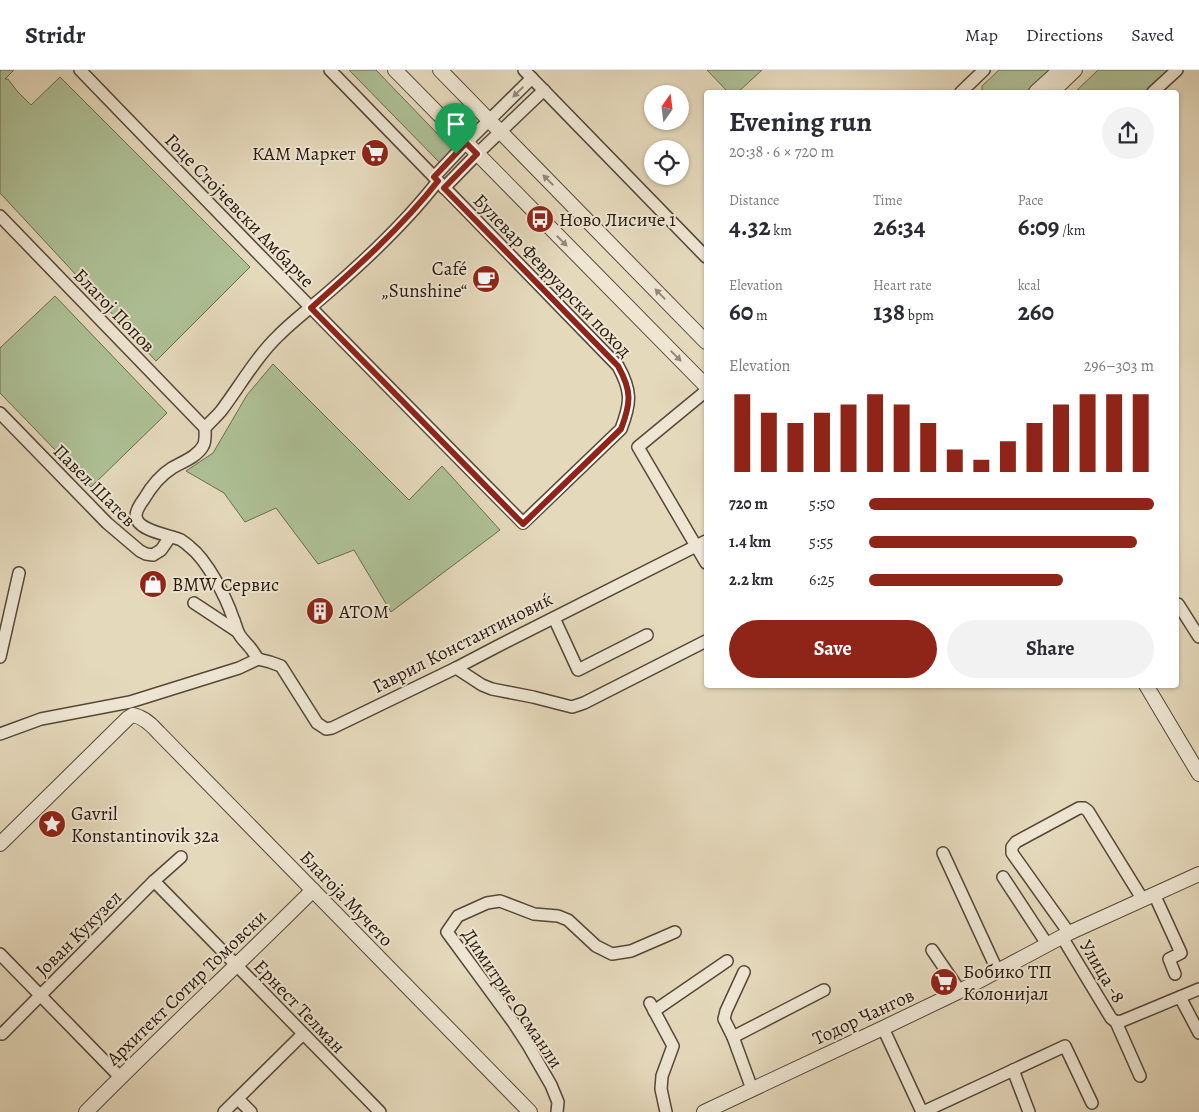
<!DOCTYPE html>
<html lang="en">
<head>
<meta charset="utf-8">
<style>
	body { margin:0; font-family:Alegreya,serif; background:#f2f2f3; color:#2b2b33; height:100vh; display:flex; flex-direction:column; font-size:19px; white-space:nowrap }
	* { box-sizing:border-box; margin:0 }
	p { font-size:16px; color:#7c7c81 }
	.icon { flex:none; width:28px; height:28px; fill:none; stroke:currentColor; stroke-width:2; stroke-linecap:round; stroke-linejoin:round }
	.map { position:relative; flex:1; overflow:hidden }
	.details { position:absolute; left:704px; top:20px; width:475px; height:598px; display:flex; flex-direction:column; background:#fff; border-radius:5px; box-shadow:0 1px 4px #0004 }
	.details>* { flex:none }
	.needle { width:32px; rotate:14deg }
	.controls { position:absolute; left:644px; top:15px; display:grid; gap:10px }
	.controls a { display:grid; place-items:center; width:45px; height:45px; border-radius:50%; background:#fff; box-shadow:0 1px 4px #0004; font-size:25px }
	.pin { position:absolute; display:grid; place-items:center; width:42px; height:42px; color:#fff; margin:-51px -21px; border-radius:50% 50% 50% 0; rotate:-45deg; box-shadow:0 0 5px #0007 }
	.pin .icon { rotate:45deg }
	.round { display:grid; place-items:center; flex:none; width:52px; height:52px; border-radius:26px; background:#f2f2f3 }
	.head { display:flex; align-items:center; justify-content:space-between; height:85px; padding:0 25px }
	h1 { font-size:28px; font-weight:700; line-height:38px }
	.stats { display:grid; grid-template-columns:repeat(3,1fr); gap:8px; height:85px; padding:5px 25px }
	.stats div { display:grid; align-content:center }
	.stats b { font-size:25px; font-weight:700 }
	.stats small { font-size:14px; font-weight:400 }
	.stats p { font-size:14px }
	.chart { height:140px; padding:10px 25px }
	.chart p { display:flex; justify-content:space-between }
	.chart svg { width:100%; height:90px; margin-top:5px; stroke:#8f2418; stroke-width:6 }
	.button { display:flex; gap:10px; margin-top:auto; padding:10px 25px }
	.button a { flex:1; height:58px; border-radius:30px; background:#8f2418; color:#fff; font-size:20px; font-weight:700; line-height:58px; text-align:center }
	.button a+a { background:#f2f2f3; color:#2b2b33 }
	ul { padding:0 25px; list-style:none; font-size:16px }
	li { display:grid; grid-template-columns:80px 60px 1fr; align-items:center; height:38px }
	li i { height:12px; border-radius:6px; background:#8f2418 }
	header { display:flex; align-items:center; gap:30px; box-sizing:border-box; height:70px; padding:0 25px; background:#fff; border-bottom:1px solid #e1e1e2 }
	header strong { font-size:24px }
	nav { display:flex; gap:28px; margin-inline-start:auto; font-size:18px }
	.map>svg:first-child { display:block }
	.green { fill:#aec096; stroke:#6a6c51 }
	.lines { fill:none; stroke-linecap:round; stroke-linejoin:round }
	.minor-casing { stroke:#564838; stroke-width:14 }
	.tertiary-casing { stroke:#564838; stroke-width:16 }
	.minor { stroke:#eee6d3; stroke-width:11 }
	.tertiary { stroke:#eee6d3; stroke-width:14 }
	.oneway { fill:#948979 }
	.route-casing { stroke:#fff; stroke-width:10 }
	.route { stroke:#8f2418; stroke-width:6 }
	.labels { text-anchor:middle; stroke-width:4; stroke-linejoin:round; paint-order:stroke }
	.poi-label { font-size:19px; fill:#27180c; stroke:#eee6d3; text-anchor:start }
	.street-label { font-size:19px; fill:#27180c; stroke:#eee6d3 }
</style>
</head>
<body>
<header>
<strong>Stridr</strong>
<nav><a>Map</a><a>Directions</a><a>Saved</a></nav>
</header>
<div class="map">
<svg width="1199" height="1042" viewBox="0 0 1199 1042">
	<rect width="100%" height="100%" fill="#e5d9bc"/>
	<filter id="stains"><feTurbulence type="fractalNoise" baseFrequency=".004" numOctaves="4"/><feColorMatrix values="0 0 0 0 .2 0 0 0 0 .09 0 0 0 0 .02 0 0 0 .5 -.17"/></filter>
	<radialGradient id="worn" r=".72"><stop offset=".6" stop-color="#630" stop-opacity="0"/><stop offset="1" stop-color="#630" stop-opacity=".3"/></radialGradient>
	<g class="green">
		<path d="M0,0H14L5,9H8L17,21L31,35L60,7L250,197L156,291L0,123Z"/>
		<path d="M349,0H376L453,80L440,93Z"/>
		<path d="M707,0H762L738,22H728Z"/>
		<path d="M999,0H1050L1027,22H982V16Z"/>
		<path d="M1098,0H1177L1153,22H1075Z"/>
		<path d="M55,226L167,343L91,417L0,323V278Z"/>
		<path d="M273,294L409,430L442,396L500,460L391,542L354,480L318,494L276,438L245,452L224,423L186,401L213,383L247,325Z"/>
	</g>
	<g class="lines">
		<g class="minor-casing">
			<g id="minor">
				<path d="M80,0C227,152 374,303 523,453L621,359C631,333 632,321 618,296L438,111C407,151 369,187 331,220C314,235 295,249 279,265C256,287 240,316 221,341C216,347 210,352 205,358C205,364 206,371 203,376C197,387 182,392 172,398C161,405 151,417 144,429C141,433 136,440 136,446C137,461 170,465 181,470C184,472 188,475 190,477C207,490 226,527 233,548C235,552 236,557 238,562C241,569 247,573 252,580C254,583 256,586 258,589"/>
				<path d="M330,0L438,111"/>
				<path d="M524,0L706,187"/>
				<path d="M961,22L984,0"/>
				<path d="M1153,22L1177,0"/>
				<path d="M434,107L466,73L532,8"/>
				<path d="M444,118L477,84L544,20"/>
				<path d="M0,146L205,358"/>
				<path d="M706,321L638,377L706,493"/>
				<path d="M0,343L107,453L140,481L146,484L153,485L161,480L170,467"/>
				<path d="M194,533L238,562"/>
				<path d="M1178,534L1199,567"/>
				<path d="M554,548L578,600L647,565"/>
				<path d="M0,587L19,503"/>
				<path d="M258,589L270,592L281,596L317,653L326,659L332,658L456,598L498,576L706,471"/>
				<path d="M456,598L482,615L492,619L533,627L572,637L584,633L706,571"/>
				<path d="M0,664L41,649L130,632L239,598L258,589"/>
				<path d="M943,783L998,902"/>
				<path d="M1003,807L1047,874"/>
				<path d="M154,811L380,1042"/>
				<path d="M1154,824L1181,883L1169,889L1175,904"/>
				<path d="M1069,863L1012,783V777L1016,772L1079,738H1084L1088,741L1143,830"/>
				<path d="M1062,867L1111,948L1116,952L1140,1006"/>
				<path d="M932,880L960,921"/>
				<path d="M0,884L120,1007"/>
				<path d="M744,902L726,941L724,949L733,967L752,1019"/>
				<path d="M1180,927L1199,963"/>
				<path d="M650,933L673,976L662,1006L661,1019L666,1042"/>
				<path d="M654,941L727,891"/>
				<path d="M1116,952L1122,951L1199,919"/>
				<path d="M883,958L922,1042"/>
				<path d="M2,964L154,811L181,787"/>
				<path d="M733,967L824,920"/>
				<path d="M1013,1000L1029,1042"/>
				<path d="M238,1029L251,1042"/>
				<path d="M224,1042L303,964"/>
				<path d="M557,1042L558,1032L551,1015L528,975L513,952L447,862L458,846L487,833L500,831L534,844L558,846L568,850L596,876L612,884L631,881L675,862"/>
				<path d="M923,1042L1065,976L1092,1033"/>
			</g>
		</g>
		<g class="tertiary-casing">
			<g id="tertiary">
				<path d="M395,0L706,316"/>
				<path d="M440,0L706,272"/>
				<path d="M1036,22L1060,0"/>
				<path d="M1052,22L1075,0"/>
				<path d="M1146,615L1199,704"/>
				<path d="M0,774L128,648L133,645C144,647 152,655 159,663L530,1042"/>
				<path d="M86,1042C160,967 238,895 313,820"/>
				<path d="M704,1042L883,958L960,921L1069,863L1199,804"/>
			</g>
		</g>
		<use href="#minor" class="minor"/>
		<use href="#tertiary" class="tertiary"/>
	</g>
	<defs><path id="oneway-solid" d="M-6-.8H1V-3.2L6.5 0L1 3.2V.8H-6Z" transform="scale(1.25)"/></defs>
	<g class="oneway">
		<use href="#oneway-solid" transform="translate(518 22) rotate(136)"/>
		<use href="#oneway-solid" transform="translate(548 110) rotate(-135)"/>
		<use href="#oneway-solid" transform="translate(562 171) rotate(45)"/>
		<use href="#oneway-solid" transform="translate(660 224) rotate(-134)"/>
		<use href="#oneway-solid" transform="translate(676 286) rotate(45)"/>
	</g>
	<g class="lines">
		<g class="route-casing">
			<path id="route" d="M466,73L477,84L444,118L618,296C632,321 631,333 621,359L523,454L311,238C356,198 401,158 438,111L434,107Z"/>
		</g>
		<use href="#route" class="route"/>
	</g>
	<defs>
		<g id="supermarket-disc" transform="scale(1.4375)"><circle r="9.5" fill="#8f2418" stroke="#eee6d3"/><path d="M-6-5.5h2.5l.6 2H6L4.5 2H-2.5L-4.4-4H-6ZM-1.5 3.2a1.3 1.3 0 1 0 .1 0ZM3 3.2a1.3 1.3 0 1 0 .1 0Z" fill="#fff"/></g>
		<g id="bus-disc" transform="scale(1.4375)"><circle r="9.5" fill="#8f2418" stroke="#eee6d3"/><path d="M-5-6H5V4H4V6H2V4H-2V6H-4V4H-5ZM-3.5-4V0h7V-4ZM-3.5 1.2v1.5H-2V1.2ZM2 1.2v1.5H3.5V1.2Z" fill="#fff"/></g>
		<g id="cafe-disc" transform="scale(1.4375)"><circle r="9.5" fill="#8f2418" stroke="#eee6d3"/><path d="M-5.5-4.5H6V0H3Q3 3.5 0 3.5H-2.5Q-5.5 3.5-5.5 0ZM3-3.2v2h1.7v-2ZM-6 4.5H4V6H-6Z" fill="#fff"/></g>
		<g id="shop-disc" transform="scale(1.4375)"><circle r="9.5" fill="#8f2418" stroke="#eee6d3"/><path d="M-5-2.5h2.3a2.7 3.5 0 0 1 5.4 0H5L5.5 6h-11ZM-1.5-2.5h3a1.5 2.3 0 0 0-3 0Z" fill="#fff"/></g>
		<g id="building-disc" transform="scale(1.4375)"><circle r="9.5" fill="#8f2418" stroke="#eee6d3"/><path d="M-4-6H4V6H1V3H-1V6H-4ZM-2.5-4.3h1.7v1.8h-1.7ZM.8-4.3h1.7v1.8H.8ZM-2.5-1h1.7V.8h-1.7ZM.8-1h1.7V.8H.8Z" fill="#fff"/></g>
		<g id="sight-disc" transform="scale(1.4375)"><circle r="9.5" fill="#8f2418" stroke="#eee6d3"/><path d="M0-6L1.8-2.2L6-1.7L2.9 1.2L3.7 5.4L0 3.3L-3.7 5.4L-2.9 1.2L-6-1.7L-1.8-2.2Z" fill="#fff"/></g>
	</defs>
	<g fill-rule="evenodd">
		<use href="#supermarket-disc" x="375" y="83"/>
		<use href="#bus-disc" x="540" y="149"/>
		<use href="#cafe-disc" x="486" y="209"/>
		<use href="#shop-disc" x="153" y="514"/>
		<use href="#building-disc" x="320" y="541"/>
		<use href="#sight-disc" x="52" y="754"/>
		<use href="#supermarket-disc" x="944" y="912"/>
	</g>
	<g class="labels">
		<g class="poi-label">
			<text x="356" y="90" text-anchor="end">КАМ Маркет</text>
			<text x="559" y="156">Ново Лисиче 1</text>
			<text x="467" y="205" text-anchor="end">Café<tspan x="467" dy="22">„Sunshine“</tspan></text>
			<text x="172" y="521">BMW Сервис</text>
			<text x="339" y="548">АТОМ</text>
			<text x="71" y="750">Gavril<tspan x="71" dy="22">Konstantinovik 32a</tspan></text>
			<text x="963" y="908">Бобико ТП<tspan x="963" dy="22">Колонијал</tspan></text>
		</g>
		<g class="street-label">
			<text transform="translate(240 140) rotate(46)" y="7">Гоце Стојчевски Амбарче</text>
			<text transform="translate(553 205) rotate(46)" y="7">Булевар Февруарски поход</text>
			<text transform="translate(115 240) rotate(46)" y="7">Благој Попов</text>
			<text transform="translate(95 415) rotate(45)" y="7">Павел Шатев</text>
			<text transform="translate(462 572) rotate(-27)" y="7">Гаврил Константиновиќ</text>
			<text transform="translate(347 828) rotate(46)" y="7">Благоја Мучето</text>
			<text transform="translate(78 863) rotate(-45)" y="7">Јован Кукузел</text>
			<text transform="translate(1103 901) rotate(59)" y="7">Улица -8</text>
			<text transform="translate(186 917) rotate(-44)" y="7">Архитект Сотир Томовски</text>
			<text transform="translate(513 928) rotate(56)" y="7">Димитрие Османли</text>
			<text transform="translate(300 936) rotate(46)" y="7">Ернест Телман</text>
			<text transform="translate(863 946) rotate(-25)" y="7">Тодор Чангов</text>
		</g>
	</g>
	<rect width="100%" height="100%" filter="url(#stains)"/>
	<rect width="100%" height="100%" fill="url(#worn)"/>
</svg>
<div class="controls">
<a><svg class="needle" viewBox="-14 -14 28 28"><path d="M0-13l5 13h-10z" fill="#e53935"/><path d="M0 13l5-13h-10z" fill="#7c7c81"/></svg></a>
<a><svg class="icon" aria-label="locate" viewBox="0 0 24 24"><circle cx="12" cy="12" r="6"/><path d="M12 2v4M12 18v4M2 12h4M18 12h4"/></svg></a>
</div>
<div class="pin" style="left:456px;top:84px;background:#1e9e55"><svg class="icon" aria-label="arrive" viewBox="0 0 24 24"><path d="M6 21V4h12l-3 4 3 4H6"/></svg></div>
<section class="details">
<div class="head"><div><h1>Evening run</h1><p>20:38 · 6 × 720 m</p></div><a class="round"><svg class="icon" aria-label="share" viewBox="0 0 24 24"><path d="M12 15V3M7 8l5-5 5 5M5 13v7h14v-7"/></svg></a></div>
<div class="stats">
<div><p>Distance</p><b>4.32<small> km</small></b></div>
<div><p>Time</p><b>26:34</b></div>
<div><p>Pace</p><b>6:09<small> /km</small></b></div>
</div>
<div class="stats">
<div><p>Elevation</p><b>60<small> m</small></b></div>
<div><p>Heart rate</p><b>138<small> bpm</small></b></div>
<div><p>kcal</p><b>260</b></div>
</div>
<div class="chart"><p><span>Elevation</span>296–303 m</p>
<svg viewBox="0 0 160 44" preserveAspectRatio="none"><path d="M5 44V6M15 44V15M25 44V20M35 44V15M45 44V11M55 44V6M65 44V11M75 44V20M85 44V33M95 44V38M105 44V29M115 44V20M125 44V11M135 44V6M145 44V6M155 44V6"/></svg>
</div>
<ul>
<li><b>720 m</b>5:50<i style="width:100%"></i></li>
<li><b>1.4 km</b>5:55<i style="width:94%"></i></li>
<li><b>2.2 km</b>6:25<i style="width:68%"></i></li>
</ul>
<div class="button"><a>Save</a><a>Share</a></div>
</section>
</div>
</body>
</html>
